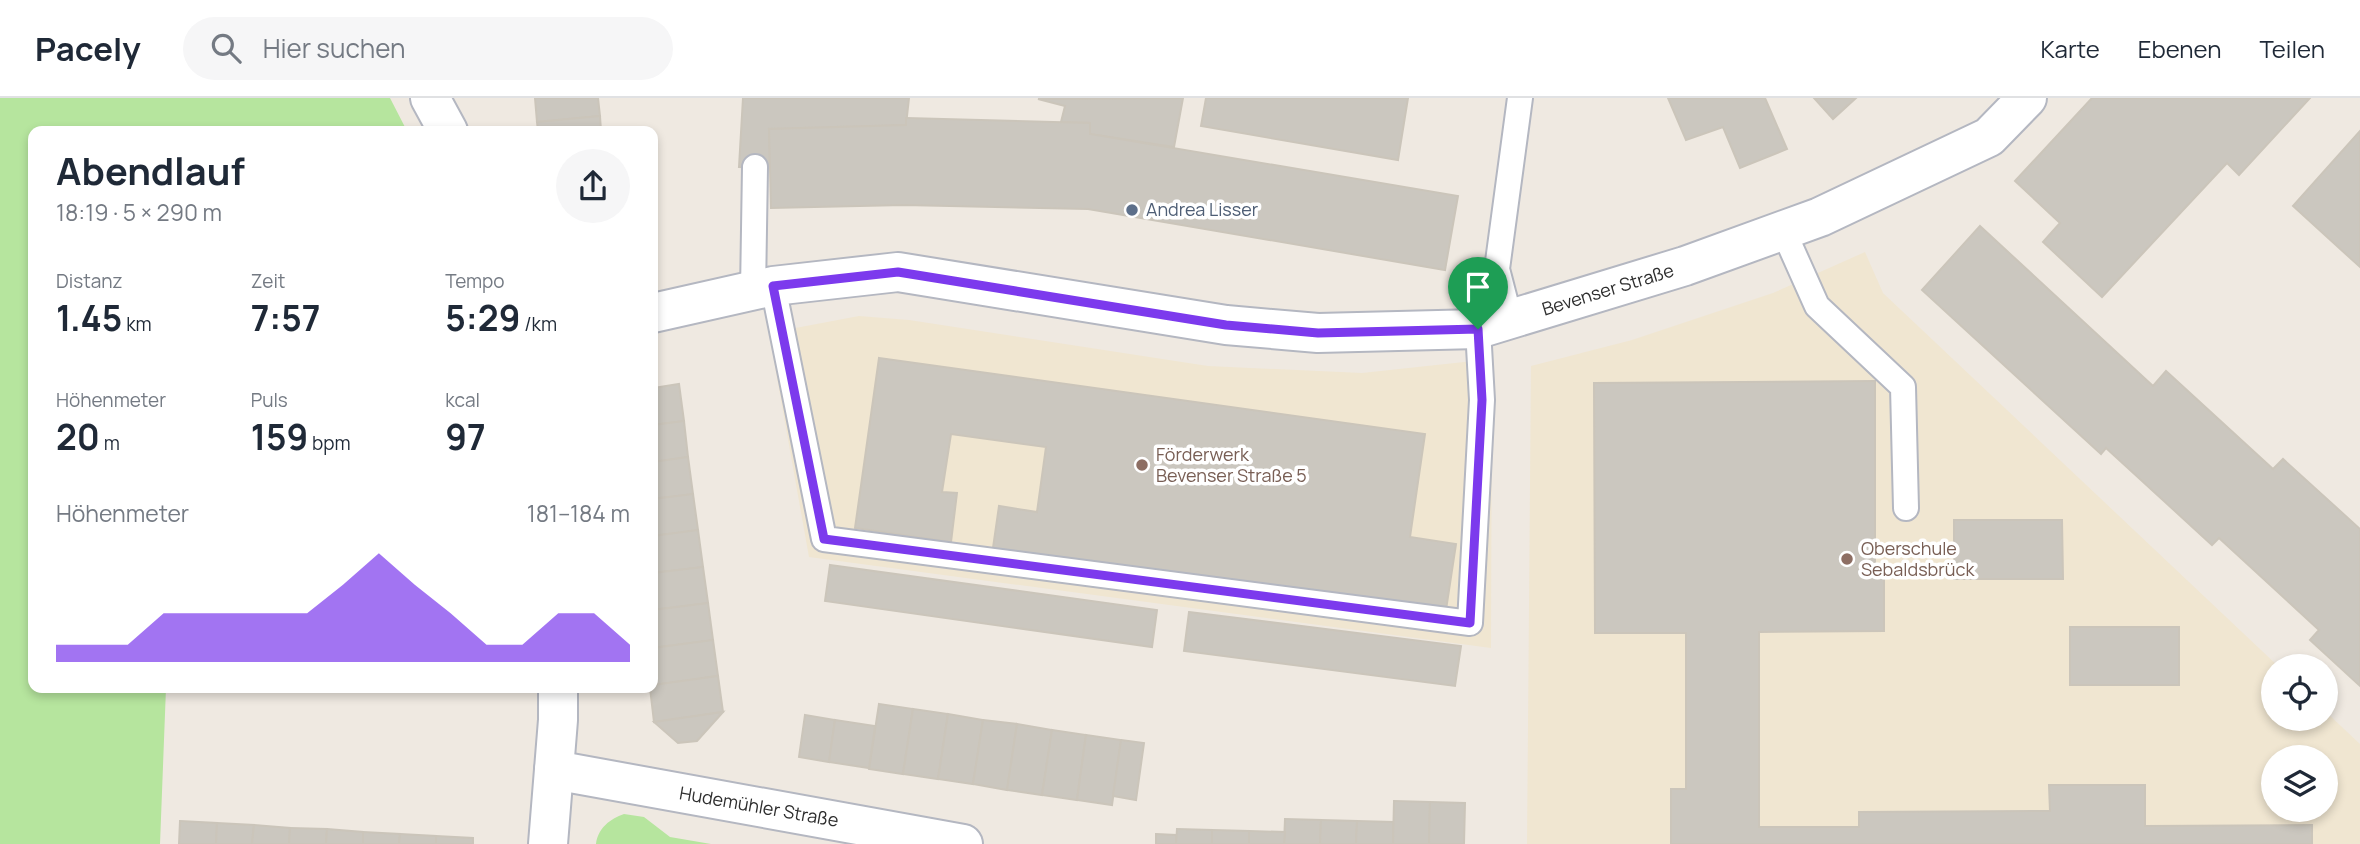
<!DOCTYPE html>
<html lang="de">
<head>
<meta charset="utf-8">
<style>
	body { margin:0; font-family:Manrope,sans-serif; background:#f6f6f7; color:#1f2937; height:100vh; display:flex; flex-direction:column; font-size:26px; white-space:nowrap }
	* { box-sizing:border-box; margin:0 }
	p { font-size:23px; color:#747a83 }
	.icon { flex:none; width:38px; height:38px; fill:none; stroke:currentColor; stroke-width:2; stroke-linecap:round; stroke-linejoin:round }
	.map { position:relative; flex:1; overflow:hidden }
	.side { position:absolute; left:28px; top:28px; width:630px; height:567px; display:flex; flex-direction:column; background:#fff; border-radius:14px; box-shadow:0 4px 10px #0003 }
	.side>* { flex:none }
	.tools { position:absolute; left:2261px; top:556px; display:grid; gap:14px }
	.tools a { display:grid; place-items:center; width:77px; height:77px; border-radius:50%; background:#fff; box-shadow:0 4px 10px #0003; font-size:35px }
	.pin { position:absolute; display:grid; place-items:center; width:60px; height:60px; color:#fff; margin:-72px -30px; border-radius:50% 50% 50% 0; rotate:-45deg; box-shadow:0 0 7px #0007 }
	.pin .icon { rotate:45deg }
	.round { display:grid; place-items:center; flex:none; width:74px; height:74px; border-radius:37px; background:#f6f6f7 }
	.headline { display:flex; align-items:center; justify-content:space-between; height:119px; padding:0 28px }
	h1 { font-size:38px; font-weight:700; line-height:52px }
	.metrics { display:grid; grid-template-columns:repeat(3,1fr); gap:10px; height:119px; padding:7px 28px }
	.metrics div { display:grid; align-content:center }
	.metrics b { font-size:35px; font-weight:700 }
	.metrics small { font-size:19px; font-weight:400 }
	.metrics p { font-size:19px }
	.chart { height:196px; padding:14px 28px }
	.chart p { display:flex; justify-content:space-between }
	.chart svg { width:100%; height:126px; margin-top:7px; fill:#7c3aed; opacity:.7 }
	header { display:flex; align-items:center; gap:42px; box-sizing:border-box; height:98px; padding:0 35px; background:#fff; border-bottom:2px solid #e0e1e3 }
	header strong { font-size:33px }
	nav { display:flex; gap:38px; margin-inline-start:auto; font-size:24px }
	.search { width:490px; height:63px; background:#f6f6f7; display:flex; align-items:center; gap:18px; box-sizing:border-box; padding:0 24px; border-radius:38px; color:#747a83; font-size:26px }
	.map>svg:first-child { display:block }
	.education { fill:#f0e6d1; fill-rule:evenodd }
	.green { fill:#b6e59e }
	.building { fill:#cbc7bf; stroke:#cbc5ba; stroke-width:2 }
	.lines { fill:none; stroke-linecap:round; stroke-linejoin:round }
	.service-casing { stroke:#b4b7c1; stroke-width:28 }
	.minor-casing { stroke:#b4b7c1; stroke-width:42 }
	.service { stroke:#fff; stroke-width:24 }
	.minor { stroke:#fff; stroke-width:38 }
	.route-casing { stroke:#fff; stroke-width:14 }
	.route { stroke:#7c3aed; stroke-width:9 }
	.service-dot { fill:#5c6f8a; stroke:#fff; stroke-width:2.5 }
	.education-dot { fill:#8d6e63; stroke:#fff; stroke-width:2.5 }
	.labels { text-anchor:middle; stroke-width:7; stroke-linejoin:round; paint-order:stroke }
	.service-label { font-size:18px; fill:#4e5e75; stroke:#fff; text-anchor:start }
	.street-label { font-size:18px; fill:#2e2e2e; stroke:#fff }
	.education-label { font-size:18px; fill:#785e54; stroke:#fff; text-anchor:start }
</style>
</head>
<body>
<header>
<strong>Pacely</strong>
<div class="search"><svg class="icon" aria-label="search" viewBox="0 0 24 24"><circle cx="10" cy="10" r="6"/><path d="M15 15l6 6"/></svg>Hier suchen</div>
<nav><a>Karte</a><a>Ebenen</a><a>Teilen</a></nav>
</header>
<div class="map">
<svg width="2360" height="746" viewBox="0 0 2360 746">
	<rect width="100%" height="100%" fill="#efe9e1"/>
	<g class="education">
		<path d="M1865,154L1883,195L2279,569H2273V621H2326V614L2360,646V746H1527L1531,268L1632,242L1773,195ZM2273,660H2326V712H2273Z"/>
		<path d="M859,218L909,222L1208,268L1362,275L1492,261L1491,550L809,459L769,235Z"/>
	</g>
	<g class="green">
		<path d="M0,0H390L407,33H33V590H166L160,746H0Z"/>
		<path d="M624,716L644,719L670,739L711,746H596C598,730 610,721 624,716Z"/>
	</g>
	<g class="building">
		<path d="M535,0H598L600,18L537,24Z"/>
		<path d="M743,0H909L906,27L769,31L770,70L739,69Z"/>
		<path d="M1183,0L1174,49L1090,36V25L1061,24L1065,8L1038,1Z"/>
		<path d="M1206,0H1408L1398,62L1201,28Z"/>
		<path d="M1668,0H1765L1787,51L1740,70L1723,29L1686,42Z"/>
		<path d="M1814,0H1856L1833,21Z"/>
		<path d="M2092,0H2310L2239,77L2227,65L2102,199L2043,144L2060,125L2015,83Z"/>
		<path d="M600,18L601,33H538L537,24Z"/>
		<path d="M906,20L1090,25V36L1458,98L1445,172L1088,111L904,107L771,110L769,31L906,27Z"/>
		<path d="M2360,33V169L2293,108Z"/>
		<path d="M1980,128L2153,288L2166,273L2273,371L2283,361L2360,431V588L2310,542L2319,532L2219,440L2212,447L2106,350L2101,356L1922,192Z"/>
		<path d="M879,260L1425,336L1410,439L1456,446L1446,512L993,450L999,408L1037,414L1046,349L951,336L942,394L957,395L951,444L855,430Z"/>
		<path d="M1875,283V472H1884V533L1759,534V729H1859V714L2050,713L2049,687H2145V728L2312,727V746H1671V691H1686V535H1595L1594,285Z"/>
		<path d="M679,286L684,323L653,327V290Z"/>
		<path d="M684,323L688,359L653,364V327Z"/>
		<path d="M688,359L693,396L653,401V364Z"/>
		<path d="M693,396L698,432L653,438V401Z"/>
		<path d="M1954,422H2062L2063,481H1954Z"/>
		<path d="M698,432L703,469L653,475V438Z"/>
		<path d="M830,467L1157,512L1152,549L825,503Z"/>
		<path d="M703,469L708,505L653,512V475Z"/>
		<path d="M708,505L713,542L653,550V512Z"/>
		<path d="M1189,514L1461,548L1455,588L1184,553Z"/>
		<rect x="2070" y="529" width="109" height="58"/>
		<path d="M713,542L718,578L653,587V550Z"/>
		<path d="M718,578L723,614L654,624L650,590H653V587Z"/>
		<path d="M444,590H481V593Z"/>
		<path d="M879,606L913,611L903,676L869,671Z"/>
		<path d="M913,611L948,616L938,681L903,676Z"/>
		<path d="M723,614L697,643L678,645L654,624Z"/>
		<path d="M948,616L983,622L973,686L938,681Z"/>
		<path d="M805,617L835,622L829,664L799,659Z"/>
		<path d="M835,622L875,628L869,670L829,664Z"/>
		<path d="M983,622L1017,626L1007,692L973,686Z"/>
		<path d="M1017,626L1052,632L1042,697L1007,692Z"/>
		<path d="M1052,632L1086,637L1077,702L1042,697Z"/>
		<path d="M1086,637L1121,642L1112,707L1077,702Z"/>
		<path d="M1121,642L1144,645L1136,702L1113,698Z"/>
		<path d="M1394,703L1430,704L1429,746H1393Z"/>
		<path d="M1430,704L1465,705L1464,746H1429Z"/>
		<path d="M1285,721L1321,722L1320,746H1284Z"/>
		<path d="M1321,722L1357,723L1356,746H1320Z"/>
		<path d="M180,723L217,725L216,746H179Z"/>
		<path d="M1357,723L1393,724V746H1356Z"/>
		<path d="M217,725L254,727L252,746H216Z"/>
		<path d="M254,727L290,730L289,746H252Z"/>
		<path d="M290,730L327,731L326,746H289Z"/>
		<path d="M327,731L363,734V746H326Z"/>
		<path d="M1177,731L1212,732V746H1176Z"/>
		<path d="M1212,732L1249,733V746H1212Z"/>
		<path d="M1249,733L1285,734L1284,746H1249Z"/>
		<path d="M363,734L400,736L399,746H363Z"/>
		<path d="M400,736L436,738V746H399Z"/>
		<path d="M1156,736L1176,737V746H1156Z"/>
		<path d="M436,738L473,740V746H436Z"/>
	</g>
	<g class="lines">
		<g class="service-casing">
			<g id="service">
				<path d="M1783,132L1817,208L1903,289L1906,410"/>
				<path d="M773,188L824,441L1470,525L1482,302L1478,231"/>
				<path d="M753,193L755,69"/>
				<path d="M1510,221L1497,171L1520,0"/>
			</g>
		</g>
		<g class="minor-casing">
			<g id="minor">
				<path d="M430,0L448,33"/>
				<path d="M653,215L773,188L898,174L1226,227L1318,235L1478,231L1685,168L1820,119L1989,39L2027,0"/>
				<path d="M554,672L963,746"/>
				<path d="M548,746L558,622V590"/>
			</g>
		</g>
		<use href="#service" class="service"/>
		<use href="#minor" class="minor"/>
	</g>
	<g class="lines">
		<g class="route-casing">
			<path id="route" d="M898,174L1226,227L1318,235L1478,231L1482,302L1470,525L824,441L773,188Z"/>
		</g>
		<use href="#route" class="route"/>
	</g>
	<circle class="service-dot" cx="1132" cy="112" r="7"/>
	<g class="education-dot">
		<circle cx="1142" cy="367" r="7"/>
		<circle cx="1847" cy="461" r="7"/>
	</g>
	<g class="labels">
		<g class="service-label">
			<text x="1146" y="118">Andrea Lisser</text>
		</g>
		<g class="street-label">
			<text transform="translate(1608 192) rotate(-17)" y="6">Bevenser Straße</text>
			<text transform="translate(759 709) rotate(10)" y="6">Hudemühler Straße</text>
		</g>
		<g class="education-label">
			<text x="1156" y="363">Förderwerk<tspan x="1156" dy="21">Bevenser Straße 5</tspan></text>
			<text x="1861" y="457">Oberschule<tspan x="1861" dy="21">Sebaldsbrück</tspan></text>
		</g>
	</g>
</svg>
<div class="tools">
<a><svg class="icon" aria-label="locate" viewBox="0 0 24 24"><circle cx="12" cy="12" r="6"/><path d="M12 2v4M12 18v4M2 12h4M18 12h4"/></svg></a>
<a><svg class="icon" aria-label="layers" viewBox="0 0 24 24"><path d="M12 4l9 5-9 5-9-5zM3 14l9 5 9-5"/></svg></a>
</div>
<div class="pin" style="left:1478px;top:231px;background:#1e9e55"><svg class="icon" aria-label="arrive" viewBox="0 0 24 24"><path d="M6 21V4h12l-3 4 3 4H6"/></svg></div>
<section class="side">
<div class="headline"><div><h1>Abendlauf</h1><p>18:19 · 5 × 290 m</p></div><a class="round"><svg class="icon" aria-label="share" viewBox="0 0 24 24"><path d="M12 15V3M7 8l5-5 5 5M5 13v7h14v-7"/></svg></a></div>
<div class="metrics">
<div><p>Distanz</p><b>1.45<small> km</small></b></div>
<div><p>Zeit</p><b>7:57</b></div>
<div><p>Tempo</p><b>5:29<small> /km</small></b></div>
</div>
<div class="metrics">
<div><p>Höhenmeter</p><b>20<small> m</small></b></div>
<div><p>Puls</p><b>159<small> bpm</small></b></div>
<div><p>kcal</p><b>97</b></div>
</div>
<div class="chart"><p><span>Höhenmeter</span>181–184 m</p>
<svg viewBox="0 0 160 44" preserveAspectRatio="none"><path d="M0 44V38L10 38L20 38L30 27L40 27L50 27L60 27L70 27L80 17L90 6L100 17L110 27L120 38L130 38L140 27L150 27L160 38V44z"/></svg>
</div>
</section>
</div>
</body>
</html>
